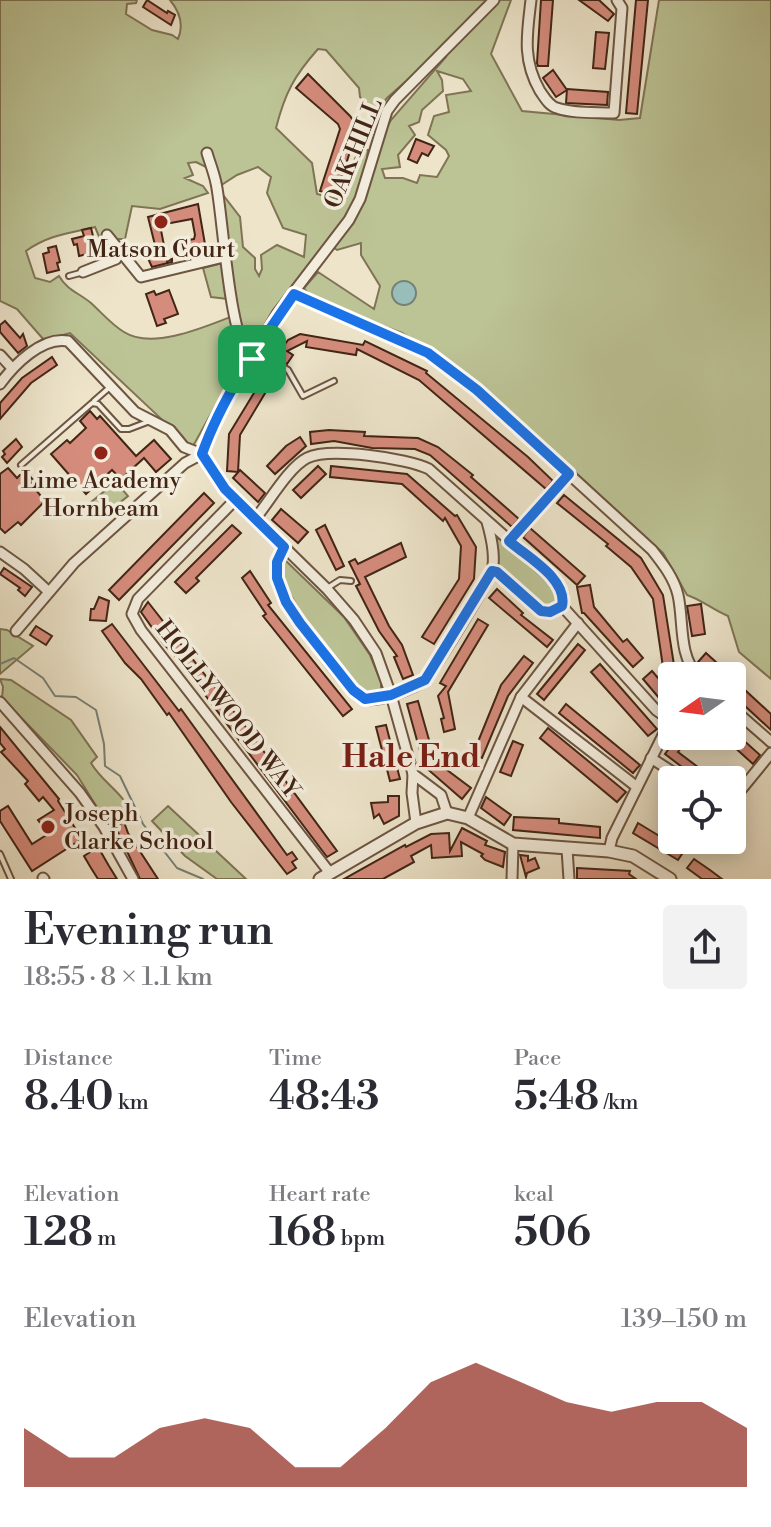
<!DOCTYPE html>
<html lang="en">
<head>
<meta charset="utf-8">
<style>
	body { margin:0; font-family:"Libre Bodoni",serif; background:#f2f2f3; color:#2b2b33; height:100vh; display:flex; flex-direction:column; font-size:30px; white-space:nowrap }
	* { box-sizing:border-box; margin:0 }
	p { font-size:26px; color:#7c7c81 }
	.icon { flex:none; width:44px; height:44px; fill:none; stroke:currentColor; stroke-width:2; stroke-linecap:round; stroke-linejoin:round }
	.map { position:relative; height:879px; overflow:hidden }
	.panel { display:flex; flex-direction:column; background:#fff; flex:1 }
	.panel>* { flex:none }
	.needle { width:52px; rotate:256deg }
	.buttons { position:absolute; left:658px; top:662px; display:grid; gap:16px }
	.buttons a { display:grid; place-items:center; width:88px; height:88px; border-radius:8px; background:#fff; box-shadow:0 4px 20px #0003; font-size:40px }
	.pin { position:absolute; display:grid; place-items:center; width:68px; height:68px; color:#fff; margin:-34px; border-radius:16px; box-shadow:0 4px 12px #0006 }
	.round { display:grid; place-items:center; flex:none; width:84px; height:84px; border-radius:8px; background:#f2f2f3 }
	.overview { display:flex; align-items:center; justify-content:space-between; height:136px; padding:0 24px }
	h1 { font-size:44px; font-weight:600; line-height:60px }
	.metrics { display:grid; grid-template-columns:repeat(3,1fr); gap:12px; height:136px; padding:8px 24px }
	.metrics div { display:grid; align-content:center }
	.metrics b { font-size:40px; font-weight:600 }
	.metrics small { font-size:22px; font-weight:400 }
	.metrics p { font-size:22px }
	.chart { height:224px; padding:16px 24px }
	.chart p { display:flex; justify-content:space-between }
	.chart svg { width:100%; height:144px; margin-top:8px; fill:#8f2418; opacity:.7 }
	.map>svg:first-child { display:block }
	.green { fill:#bcc395; stroke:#7f7455; stroke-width:2; fill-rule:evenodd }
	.water { fill:#99beb9; stroke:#768177; stroke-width:2 }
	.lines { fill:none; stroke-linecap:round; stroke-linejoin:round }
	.stream { stroke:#768177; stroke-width:2 }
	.building { fill:#d58c7c; stroke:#422515; stroke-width:2 }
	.service-casing { stroke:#6d5542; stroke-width:8 }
	.minor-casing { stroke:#6d5542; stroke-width:13 }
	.tertiary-casing { stroke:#6d5542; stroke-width:15 }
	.service { stroke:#f3eddd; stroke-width:4 }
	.minor { stroke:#f3eddd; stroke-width:9 }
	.tertiary { stroke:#f3eddd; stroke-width:11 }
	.route-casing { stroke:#fff; stroke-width:16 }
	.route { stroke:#1a73e8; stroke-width:10 }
	.poi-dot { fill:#8f2418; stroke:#f3eddd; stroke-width:3 }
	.labels { text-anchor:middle; stroke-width:7; stroke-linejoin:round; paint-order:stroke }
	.street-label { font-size:24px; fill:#422515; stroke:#f3eddd }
	.poi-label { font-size:24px; fill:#422515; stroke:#f3eddd }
	.district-label { font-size:32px; font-weight:bold; fill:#7a1f14; stroke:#f3eddd }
</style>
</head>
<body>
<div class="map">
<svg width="771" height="879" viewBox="0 0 771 879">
	<rect width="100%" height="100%" fill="#ede4ca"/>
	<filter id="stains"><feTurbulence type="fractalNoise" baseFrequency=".0025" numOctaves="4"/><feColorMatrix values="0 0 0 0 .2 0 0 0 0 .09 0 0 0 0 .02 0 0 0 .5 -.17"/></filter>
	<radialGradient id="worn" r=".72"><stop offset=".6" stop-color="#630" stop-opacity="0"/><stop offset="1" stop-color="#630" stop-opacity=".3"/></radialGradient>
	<g class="green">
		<path d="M0,0H137L136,3L127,4L126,14L152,30L172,35L178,39C184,25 180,12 170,0H511L491,54L522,111L619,120L640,118L659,0H771V679L739,652L728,616C713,610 702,600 687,595L663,553L477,382L402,333L313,300L304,288L318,272L374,309L380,286L361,255V243L337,250L326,242L249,345L192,448L70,333L44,340L17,309L0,301ZM318,49L326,50L359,88L360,97L376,113L387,98L439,52L446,57L391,120L366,165L368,150H359L337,199L317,194L312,163L276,128C285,93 294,76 318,49ZM437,71L463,79L471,91L446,95L449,112L434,116L428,135L446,150L449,156L437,177L420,175L417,183L403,178H385L382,169L400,167L398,155L415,135L409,126L419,122L422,110L443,91L442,80ZM196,162L208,168L218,184H223L237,175L258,167L271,177L267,193L283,228L306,235L304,257L277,245L261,255L262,269L259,276L255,269V258L243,247L240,217L223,195L217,208L223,263L203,268L211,297L237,300L233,316C205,327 152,350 124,332C112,325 102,313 91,303C79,293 67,290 59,276L50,282L35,278L26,251C48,235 70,233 95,227L100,239H125L132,206L160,209L208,193L203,186L185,178L193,175L188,163Z"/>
		<path d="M116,482L128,496L102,517L90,503Z"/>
		<path d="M502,534L556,582L564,600L550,612L498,572L492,547Z"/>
		<path d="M285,560L344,617L370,655L381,682V690L378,694L365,695L354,685C325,650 279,610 281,562Z"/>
		<path d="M0,629L7,630L33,646L0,674Z"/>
		<path d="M0,679L11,680L71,720L97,757L91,763C102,782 121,791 131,812L108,825L77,775L2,698L3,687Z"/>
		<path d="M168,806L246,879H217L185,856L152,821Z"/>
	</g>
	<circle class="water" cx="404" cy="293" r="12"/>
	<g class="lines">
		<path class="stream" d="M0,664L14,658L43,678L55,696L76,697L96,710L104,744L105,766L120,776L143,824L177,868L203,879"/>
	</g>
	<g class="building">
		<path d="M147,0L167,13L168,11L175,15L171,25L143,7Z"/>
		<path d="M541,0H553L548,66H538L537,63Z"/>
		<path d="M579,0H599L614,14L608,21Z"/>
		<path d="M636,0H648L637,114L626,113Z"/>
		<path d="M596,32L609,33L605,69L593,68Z"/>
		<path d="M553,70L567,90L556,97L543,78Z"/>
		<path d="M308,74L350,116L358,127L336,195L320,191L340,129L338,124L296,88Z"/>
		<path d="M567,89L608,92L607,105L566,103Z"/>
		<path d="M416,139L434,146L428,156L422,153L417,163L408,159Z"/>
		<path d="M198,204L206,250L209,249V253L190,258L188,249L184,250L182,241L194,239L195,235L192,219L160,225L167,261L172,259V262L152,267L145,252L156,249L148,217Z"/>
		<path d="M91,228L95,244H98L100,251L79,256L77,244L74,245L72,239L84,236L82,230Z"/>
		<path d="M56,246L60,262L57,263L59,270L47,273L43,254L49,252L48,248Z"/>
		<path d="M169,290L178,314L164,319L166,323L157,326L146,294L154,291L156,295Z"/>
		<path d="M5,321L20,338L23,334L27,346L18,353L0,332V325Z"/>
		<path d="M300,334L363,345L365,341L427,371L426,373L528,457L553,481L546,489L419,380L357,349L356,355L306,347L307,341L287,351L293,355L287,364L276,357L288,340Z"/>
		<path d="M52,357L57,365L31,383L0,419V403L22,378Z"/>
		<path d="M271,365L279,370L240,435L238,472L227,471L229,434Z"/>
		<path d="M90,411L97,419L100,416L136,456L154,440L171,459L156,472L144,458L121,479L112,470L86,494L51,454L67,440L70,443L86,428L80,421Z"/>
		<path d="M329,430L365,432L364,436L418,438L438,447L473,475L471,477L519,519L512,527L430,455L415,449L372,448L334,441L311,444L310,432Z"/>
		<path d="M300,437L306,446L275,474L267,466L286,446Z"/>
		<path d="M16,439L22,447L7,463L2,457L5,454L3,451Z"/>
		<path d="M318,466L326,474L301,498L293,490Z"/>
		<path d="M331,466L407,474L455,516L457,515L476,547L474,579L434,644L422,637L459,579L461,546L445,518L443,521L402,484L330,477Z"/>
		<path d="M8,468L17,478L22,473L24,477L28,474L34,481L31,484L45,501L21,525L18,522L5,533L0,528V474Z"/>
		<path d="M240,470L265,493L258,502L233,478Z"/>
		<path d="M204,493L214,503L119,600L109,590Z"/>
		<path d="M564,495L641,558L663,595L674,665L663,667L653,599L631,567L606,546L608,544L557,503Z"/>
		<path d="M281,509L308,532L298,543L272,520Z"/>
		<path d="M232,525L241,533L196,578L199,581L186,593L175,582Z"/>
		<path d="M325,525L344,566L336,570L316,530Z"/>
		<path d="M530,528L585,576L577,585L523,537Z"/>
		<path d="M401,543L406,557L365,577L389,626L402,645L413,675L403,679L394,657L397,656L379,631L356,586L360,584L349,562L355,559L358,564Z"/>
		<path d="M4,568L32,587L25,596L18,590L20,588L0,574Z"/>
		<path d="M250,571L271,603L268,605L352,709L343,716L263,616L266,614L242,578Z"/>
		<path d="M590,585L594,607L623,642L627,639L643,658L633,667L584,613H582L577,587Z"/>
		<path d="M497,589L523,613L521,615L553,640L547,647L489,598Z"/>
		<path d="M99,597L109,601L106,621L90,620L91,609H94Z"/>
		<path d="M148,602L245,726L337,851L327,857L178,659L163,643L141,612Z"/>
		<path d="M701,604L705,634L692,636L687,606Z"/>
		<path d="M478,619L488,625L448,692L455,729L444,732L441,719L444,718L438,696L446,686L440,683Z"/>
		<path d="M112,624L179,711L181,709L287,855L292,852L297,859L292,862L296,868L287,874L231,802L169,713L167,715L141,679L125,663L102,631Z"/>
		<path d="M36,626L52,636L46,645L30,635Z"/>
		<path d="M578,644L585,650L544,700L537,694Z"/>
		<path d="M706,653L717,663L730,676H713L698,662Z"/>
		<path d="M524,656L533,663L508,696L482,758L473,754L501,685Z"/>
		<path d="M600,664L657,729L648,736L591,672Z"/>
		<path d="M652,671L672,694V698L665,705L643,679Z"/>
		<path d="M732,678L771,714V730L732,694Z"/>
		<path d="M418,701L435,761L471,788L462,799L424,766L407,704Z"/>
		<path d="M566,704L640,765L633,773L559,713Z"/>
		<path d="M386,725L400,779L390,781L376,727Z"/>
		<path d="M0,727L59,799L58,801L82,839L32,871L0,821V811L8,806L32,844L48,834L38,820L54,810L43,797L39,801L25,784L28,781L1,752L5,749L0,743Z"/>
		<path d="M548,728L626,792L617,802L540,738Z"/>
		<path d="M732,730L760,755L753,764L722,736H732Z"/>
		<path d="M513,741L523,745L511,776L500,772Z"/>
		<path d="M673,743L681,748L678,752L715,780H699L665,754Z"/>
		<path d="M388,796H399V816L384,824L379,814L374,818L371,803L388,802Z"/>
		<path d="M486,797L511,815L504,825L481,808Z"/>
		<path d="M514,817L559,819V823L600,827V838L513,830Z"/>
		<path d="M124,822L128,833L158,879H140L115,826Z"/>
		<path d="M638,823L684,851L678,860L633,833Z"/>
		<path d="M462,828L487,841L485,845L505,852L503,867L485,860L481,856L483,854L461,842L462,856L432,858L431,845L411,856L414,862L383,879H344L405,845L406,847L431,834L449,833L450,851Z"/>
		<path d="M98,847L109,866L117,879H98L91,868L84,856Z"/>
		<path d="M520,855L528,856V861L535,858L539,868L527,873L526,877Z"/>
		<path d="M694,859L710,870L722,879H702L687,868Z"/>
		<path d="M577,868L630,871L629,874L636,879H577Z"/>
	</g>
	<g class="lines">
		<g class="service-casing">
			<g id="service">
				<path d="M69,276L80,273"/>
				<path d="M257,351L288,370L303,396L334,381"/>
				<path d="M94,401L110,387"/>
				<path d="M21,465L92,403L98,404L121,429H129L150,421"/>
				<path d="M329,587L340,580L351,581"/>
				<path d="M0,854L11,879"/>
			</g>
		</g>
		<g class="minor-casing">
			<g id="minor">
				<path d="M531,0C527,34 522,60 540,91C545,98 549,106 557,108C574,114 596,112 614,113L622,8L617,0"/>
				<path d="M207,153C210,163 214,173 216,183C223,214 229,345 252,359"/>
				<path d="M107,235L141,277L224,257"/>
				<path d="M83,272L116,259L120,252"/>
				<path d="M294,294L428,353L477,390L652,550C663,564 674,578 678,595C684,622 678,655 698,676"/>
				<path d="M0,355L12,368"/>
				<path d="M0,384C14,365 42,336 68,341L135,412L170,430L184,447L202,454"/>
				<path d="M235,500L138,599L132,614L141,630L330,873"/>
				<path d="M255,519C269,502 289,467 307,458C329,447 407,458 429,469L556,582L563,594L562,606L550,612L541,611L497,572L492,571"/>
				<path d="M509,541L569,474"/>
				<path d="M284,547C278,556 275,565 277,576C279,597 347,694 366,699C378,703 414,688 424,681C431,675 489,581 492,571C496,556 491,536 487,522"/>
				<path d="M0,552L24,569L49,592"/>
				<path d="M562,606L656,710L670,720"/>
				<path d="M16,631L74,563L185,463L202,454"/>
				<path d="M521,697L637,787"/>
				<path d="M0,702L80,793L104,827L133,879"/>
				<path d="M732,708L771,742"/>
				<path d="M651,758L685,780"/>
				<path d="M413,774L441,795L447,813"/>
				<path d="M732,801L771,753"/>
				<path d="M468,818L521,697L578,623"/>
				<path d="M416,823L412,793L413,774L391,695L376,653L354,620L327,589L225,489L202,454L216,419L277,314L349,220L360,199L387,111L395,100L494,0"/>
				<path d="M567,849L569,879"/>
				<path d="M609,851L612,838L672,717"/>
				<path d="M43,878L44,879"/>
				<path d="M512,879L513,844"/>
			</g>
		</g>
		<g class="tertiary-casing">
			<path id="tertiary" d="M320,879L416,823L447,813L468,818L513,844L609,851L633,856L670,879"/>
		</g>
		<use href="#service" class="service"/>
		<use href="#minor" class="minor"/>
		<use href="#tertiary" class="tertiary"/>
	</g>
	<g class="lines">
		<g class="route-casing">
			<path id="route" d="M294,294L428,353L477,390L569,474L509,541C527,557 568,579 562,606L550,612L541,611L497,572L492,571L425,680L391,695L365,699L353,690L300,623L286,602L277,578V562L284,547L225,489L202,454C222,397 260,343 294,294Z"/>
		</g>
		<use href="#route" class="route"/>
	</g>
	<g class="poi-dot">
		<circle cx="161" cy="222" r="8"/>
		<circle cx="101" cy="453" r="8"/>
		<circle cx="48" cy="827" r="8"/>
	</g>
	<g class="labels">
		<g class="street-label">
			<text transform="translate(353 153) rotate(-68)" y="8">OAK HILL</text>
			<text transform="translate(228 709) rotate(52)" y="8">HOLLYWOOD WAY</text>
		</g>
		<g class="poi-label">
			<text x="161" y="257">Matson Court</text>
			<text x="101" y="488">Lime Academy<tspan x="101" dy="28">Hornbeam</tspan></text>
			<text x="64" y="821" text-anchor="start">Joseph<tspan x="64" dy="28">Clarke School</tspan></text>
		</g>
		<g class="district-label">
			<text x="411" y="767">Hale End</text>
		</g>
	</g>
	<rect width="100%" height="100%" filter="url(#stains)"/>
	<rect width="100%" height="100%" fill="url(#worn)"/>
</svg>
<div class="buttons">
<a><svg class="needle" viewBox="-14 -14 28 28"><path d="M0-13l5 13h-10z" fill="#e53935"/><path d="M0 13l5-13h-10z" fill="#7c7c81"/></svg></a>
<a><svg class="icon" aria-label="locate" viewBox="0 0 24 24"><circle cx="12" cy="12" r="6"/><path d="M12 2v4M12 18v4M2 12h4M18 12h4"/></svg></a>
</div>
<div class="pin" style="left:252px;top:359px;background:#1e9e55"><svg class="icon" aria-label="arrive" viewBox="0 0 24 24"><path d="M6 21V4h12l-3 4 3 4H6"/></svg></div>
</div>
<section class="panel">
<div class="overview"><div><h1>Evening run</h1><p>18:55 · 8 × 1.1 km</p></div><a class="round"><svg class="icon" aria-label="share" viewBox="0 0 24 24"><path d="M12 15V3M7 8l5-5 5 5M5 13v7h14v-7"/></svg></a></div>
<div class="metrics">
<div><p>Distance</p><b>8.40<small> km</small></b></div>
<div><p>Time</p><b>48:43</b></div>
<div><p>Pace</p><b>5:48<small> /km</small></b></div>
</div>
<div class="metrics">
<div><p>Elevation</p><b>128<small> m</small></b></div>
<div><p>Heart rate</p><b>168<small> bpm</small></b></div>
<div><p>kcal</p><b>506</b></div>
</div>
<div class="chart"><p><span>Elevation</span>139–150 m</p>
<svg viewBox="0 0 160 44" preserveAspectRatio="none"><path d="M0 44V26L10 35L20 35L30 26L40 23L50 26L60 38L70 38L80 26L90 12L100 6L110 12L120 18L130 21L140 18L150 18L160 26V44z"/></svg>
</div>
</section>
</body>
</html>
